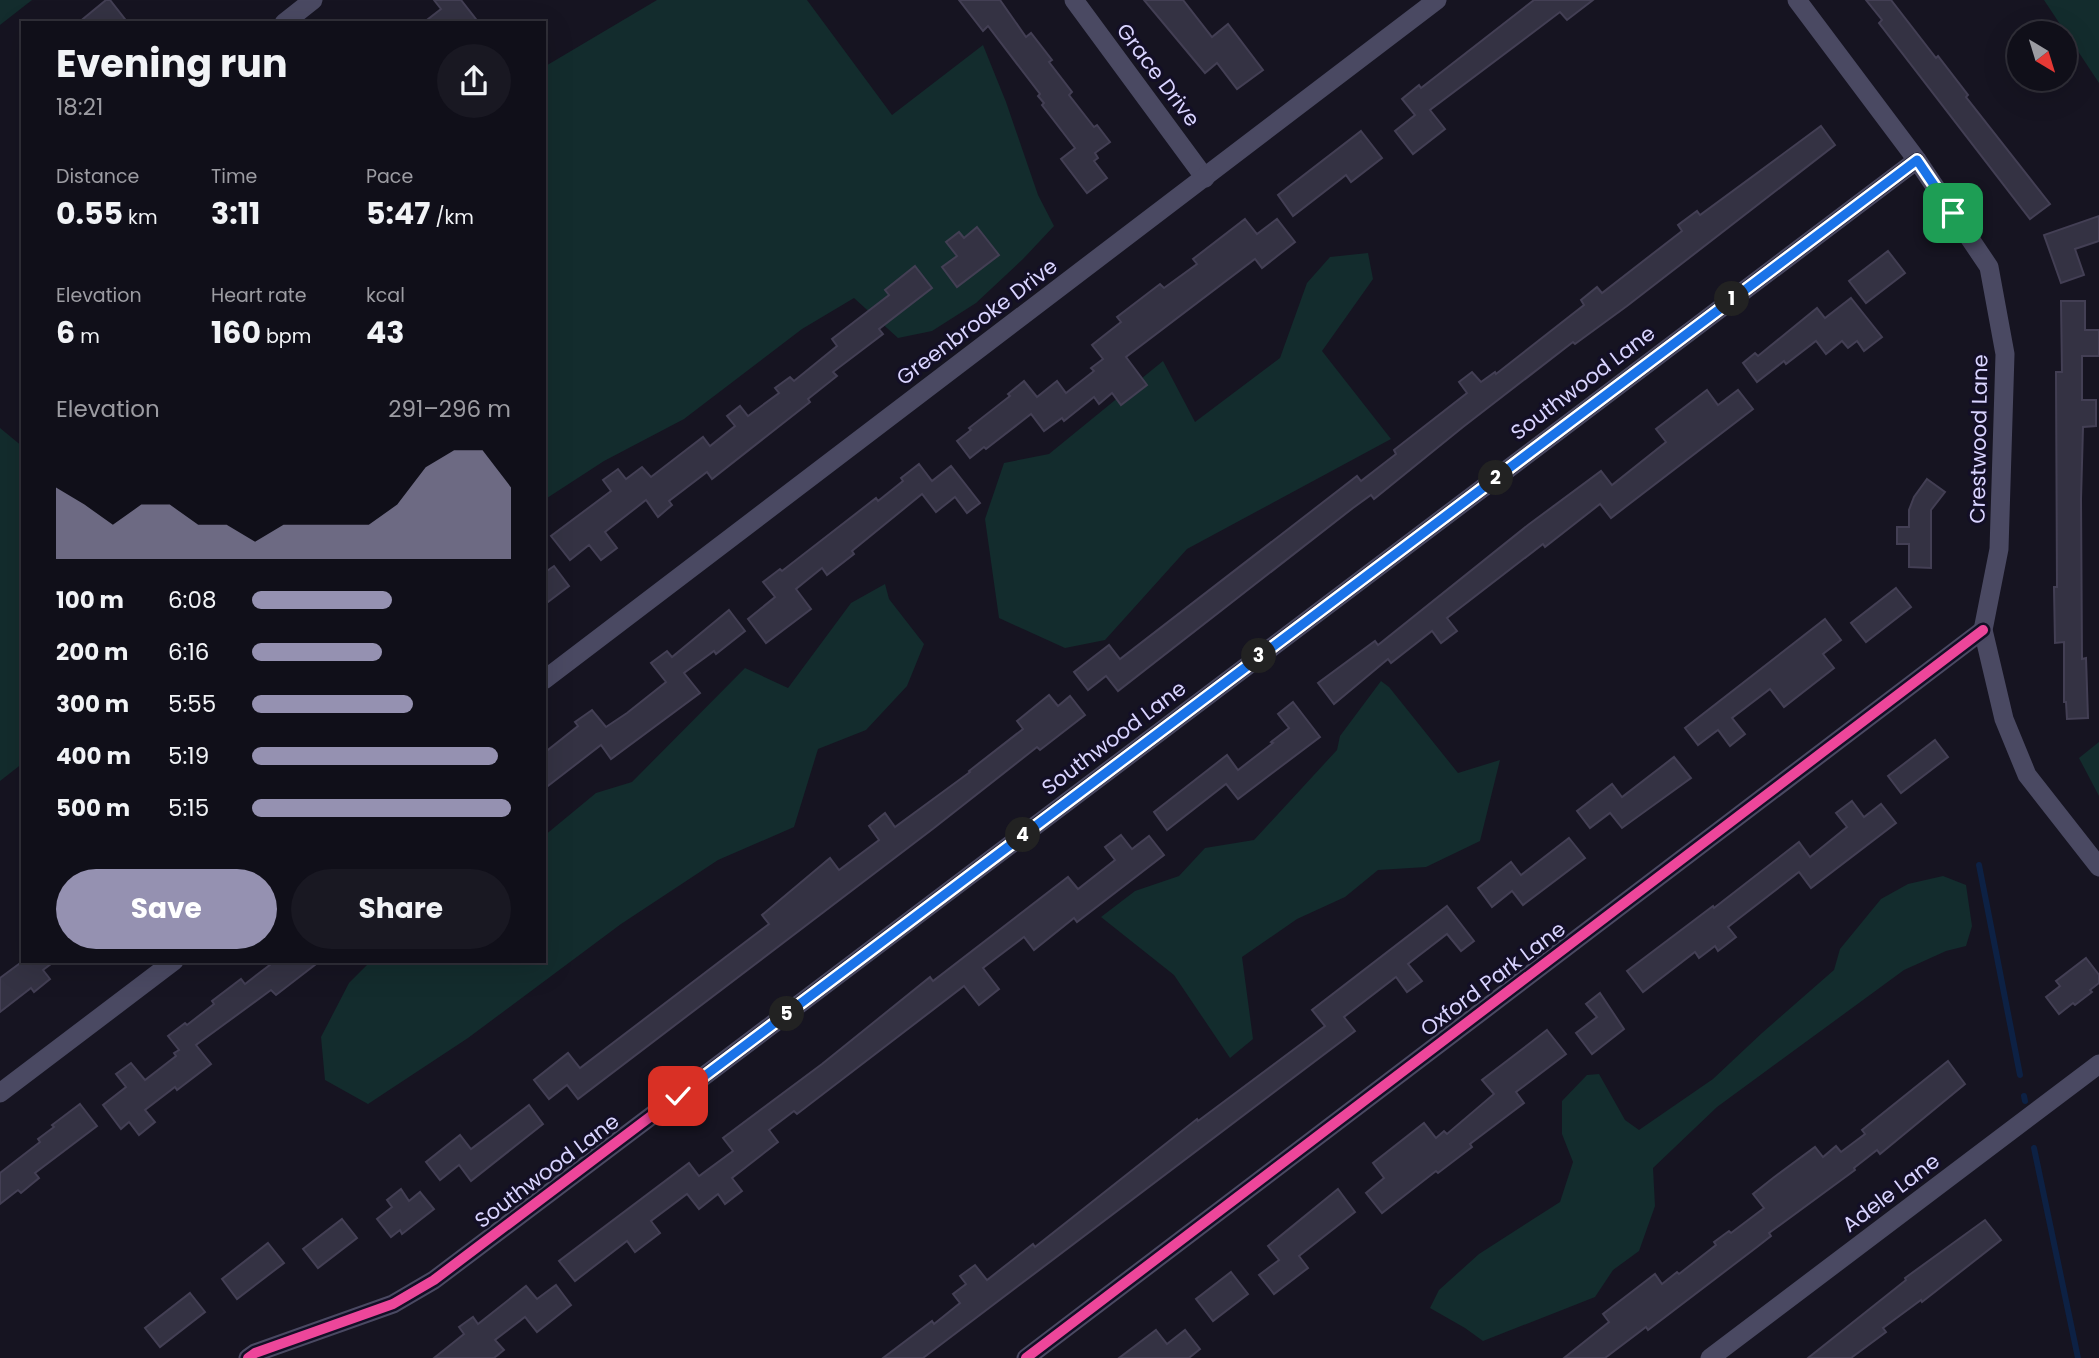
<!DOCTYPE html>
<html lang="en">
<head>
<meta charset="utf-8">
<style>
	body { margin:0; font-family:Poppins,sans-serif; background:#191822; color:#f1f3f6; height:100vh; display:flex; flex-direction:column; font-size:26px; white-space:nowrap }
	* { box-sizing:border-box; margin:0 }
	p { font-size:23px; color:#9c9ca2 }
	.icon { flex:none; width:38px; height:38px; fill:none; stroke:currentColor; stroke-width:2; stroke-linecap:round; stroke-linejoin:round }
	.map { position:relative; flex:1; overflow:hidden }
	.drawer { position:absolute; left:21px; top:21px; width:525px; height:942px; display:flex; flex-direction:column; background:#100f19; border-radius:0px; box-shadow:0 7px 28px #0002,0 0 0 2px #302f38 }
	.drawer>* { flex:none }
	.needle { width:46px; rotate:142deg }
	.fabs { position:absolute; left:2007px; top:21px; display:grid; gap:14px }
	.fabs a { display:grid; place-items:center; width:70px; height:70px; border-radius:50%; background:#100f19; box-shadow:0 7px 28px #0002,0 0 0 2px #302f38; font-size:35px }
	.pin { position:absolute; display:grid; place-items:center; width:60px; height:60px; color:#fff; margin:-30px; border-radius:14px; box-shadow:0 4px 10px #0006 }
	.km { position:absolute; width:35px; height:35px; margin:-18px; border-radius:50%; background:#222; color:#fff; font-size:19px; line-height:35px; text-align:center }
	.round { display:grid; place-items:center; flex:none; width:74px; height:74px; border-radius:37px; background:#191822 }
	.summary { display:flex; align-items:center; justify-content:space-between; height:119px; padding:0 35px }
	h1 { font-size:38px; font-weight:700; line-height:52px }
	.metrics { display:grid; grid-template-columns:repeat(3,1fr); gap:10px; height:119px; padding:7px 35px }
	.metrics div { display:grid; align-content:center }
	.metrics b { font-size:30px; font-weight:700 }
	.metrics small { font-size:19px; font-weight:400 }
	.metrics p { font-size:19px }
	.chart { height:196px; padding:14px 35px }
	.chart p { display:flex; justify-content:space-between }
	.chart svg { width:100%; height:126px; margin-top:7px; fill:#9591b1; opacity:.7 }
	.action { display:flex; gap:14px; margin-top:auto; padding:14px 35px }
	.action a { flex:1; height:80px; border-radius:42px; background:#9591b1; color:#fff; font-size:28px; font-weight:700; line-height:80px; text-align:center }
	.action a+a { background:#191822; color:#f1f3f6 }
	ul { padding:0 35px; list-style:none; font-size:23px }
	li { display:grid; grid-template-columns:112px 84px 1fr; align-items:center; height:52px }
	li i { height:18px; border-radius:9px; background:#9591b1 }
	.map>svg:first-child { display:block }
	.green { fill:#132c2d }
	.lines { fill:none; stroke-linecap:round; stroke-linejoin:round }
	.stream { stroke:#0d2144; stroke-width:6 }
	.building { fill:#343243; stroke:#433f54; stroke-width:2 }
	.street { stroke:#4a4962; stroke-width:19 }
	.cycleway-casing { stroke:#130f26; stroke-width:15 }
	.cycleway { stroke:#ed469a; stroke-width:10 }
	.route-casing { stroke:#fff; stroke-width:14 }
	.route { stroke:#1a73e8; stroke-width:9 }
	.labels { text-anchor:middle; stroke-width:6; stroke-linejoin:round; paint-order:stroke }
	.street-label { font-size:21px; fill:#d9d4ff; stroke:#130f26 }
</style>
</head>
<body>
<div class="map">
<svg width="2099" height="1358" viewBox="0 0 2099 1358">
	<rect width="100%" height="100%" fill="#161421"/>
	<g class="green">
		<path d="M0,0H32L0,25Z"/>
		<path d="M657,0H807L892,115L983,45L1006,102L1038,195L1054,226L1023,259L976,303L932,331L898,338L854,298L802,329L684,419L604,461L544,500V67Z"/>
		<path d="M2044,0H2099V83Z"/>
		<path d="M1368,253L1373,279L1322,351L1391,439L1187,549L1105,640L1065,648L999,618L985,519L1004,463L1049,454L1163,361L1195,422L1280,358L1307,283L1330,257Z"/>
		<path d="M0,428L23,447V763L0,781Z"/>
		<path d="M885,584L889,599L924,644L907,686L866,730L818,749L794,827L718,860L621,924L468,1038L368,1104L325,1080L321,1037L349,983L371,961H544V836L596,793L632,782L745,668L788,688L851,603Z"/>
		<path d="M1381,681L1389,687L1458,773L1500,760L1480,841L1426,867L1378,870L1345,897L1297,919L1242,957L1253,1039L1230,1058L1174,975L1101,917L1135,891L1179,876L1205,848L1254,840L1337,750L1340,736Z"/>
		<path d="M2099,742V796L2079,758Z"/>
		<path d="M1943,876L1966,885L1972,926L1966,946L1946,951L1904,970L1717,1107L1653,1168L1655,1206L1639,1251L1613,1270L1595,1297L1483,1341L1465,1328L1430,1308L1439,1290L1479,1254L1560,1202L1573,1162L1562,1134V1101L1587,1075L1599,1074L1625,1120L1639,1130L1713,1079L1762,1033L1834,970L1840,949L1881,899L1908,884Z"/>
	</g>
	<g class="lines">
		<g class="stream">
			<path d="M1979,865L2020,1075"/>
			<path d="M2024,1096L2025,1101"/>
			<path d="M2034,1148L2078,1358"/>
		</g>
	</g>
	<g class="building">
		<path d="M106,0H110L128,23H78Z"/>
		<path d="M434,0H461L479,23H423L441,9Z"/>
		<path d="M959,0H1000L1026,37L1031,33L1052,60L1049,62L1072,92L1069,95L1094,127L1097,125L1110,142L1095,153L1098,158L1094,161L1107,178L1087,193L1061,159L1075,148L1042,105L1044,103L1038,96L1040,94L988,26L983,31Z"/>
		<path d="M1144,0H1183L1212,37L1228,24L1263,70L1237,89L1217,63L1205,73Z"/>
		<path d="M1534,0H1593L1567,20L1560,12L1430,110L1445,129L1413,154L1395,131L1415,115L1402,99L1419,85L1421,88Z"/>
		<path d="M1866,0H1891L1936,58L1938,56L1968,95L1966,97L2050,204L2030,219L1879,23L1882,20Z"/>
		<path d="M1821,126L1835,145L1627,306L1575,344L1573,342L1463,427L1374,499L1371,495L1353,508L1118,691L1106,676L1088,690L1074,672L1109,645L1120,659L1357,476L1361,481L1396,454L1394,450L1467,393L1459,382L1472,372L1481,382L1495,372L1496,374L1584,305L1581,300L1597,287L1602,293L1682,231L1678,225L1697,211L1700,215Z"/>
		<path d="M1361,131L1382,158L1351,182L1346,175L1293,216L1278,195Z"/>
		<path d="M2099,216V241L2075,249L2084,275L2061,283L2044,235Z"/>
		<path d="M1245,219L1257,234L1277,219L1295,242L1262,268L1255,259L1126,357L1147,385L1121,405L1112,393L1099,404L1094,397L1064,421L1062,418L1044,431L1031,414L986,449L984,447L970,458L957,441L971,430L969,428L1010,396L1008,394L1024,381L1037,397L1057,381L1066,393L1094,371L1091,368L1103,359L1092,345L1121,322L1117,317L1160,284L1164,288L1197,264L1193,259Z"/>
		<path d="M977,227L999,255L957,287L942,267L957,256L946,242L959,232L964,238Z"/>
		<path d="M1888,251L1905,273L1866,303L1849,281Z"/>
		<path d="M915,266L932,288L879,329L883,334L833,372L837,376L808,399L810,402L712,479L707,472L669,501L672,505L658,517L646,500L605,532L617,548L601,560L589,545L570,560L551,536L611,491L603,480L618,469L626,479L642,467L651,477L703,437L710,446L735,426L727,416L740,406L748,416L779,393L775,388L790,377L794,381L837,346L832,339L889,295L885,290Z"/>
		<path d="M1851,298L1882,337L1864,351L1857,341L1848,348L1842,341L1826,354L1816,341L1786,364L1784,361L1757,382L1743,363L1755,353L1758,356L1817,308L1825,318Z"/>
		<path d="M2061,301H2085V330H2099V356H2082V400H2096V426L2083,427L2081,499L2082,659L2086,658L2088,718L2067,719L2066,702H2064V642L2055,643L2054,587H2057L2056,372H2062Z"/>
		<path d="M1707,390L1718,405L1738,390L1753,409L1611,518L1600,504L1545,547L1543,544L1447,618L1457,631L1441,643L1432,631L1391,663L1388,659L1334,704L1318,683L1375,641L1378,645L1528,525L1601,471L1612,485L1666,442L1656,429Z"/>
		<path d="M919,464L932,481L951,466L980,503L967,513L955,497L936,512L922,494L852,551L854,554L827,575L822,568L796,589L811,609L766,643L748,619L775,597L763,582L780,569L782,571L876,498L878,501L903,481L901,478Z"/>
		<path d="M1927,479L1945,492L1931,510V568L1909,567V544H1897V527H1909V510L1914,497Z"/>
		<path d="M554,566L569,586L544,605V573Z"/>
		<path d="M1896,588L1911,607L1866,642L1851,623Z"/>
		<path d="M729,610L745,631L716,654L714,651L684,673L700,693L611,759L601,745L544,789V753L578,726L575,722L592,710L606,727L627,713L666,682L651,663L667,651L672,657Z"/>
		<path d="M1825,619L1841,640L1823,654L1834,668L1784,707L1770,689L1732,718L1745,734L1730,746L1718,730L1698,745L1685,728Z"/>
		<path d="M1049,695L1058,706L1070,696L1085,715L1040,750L1037,747L934,828L578,1099L567,1085L549,1099L534,1080L568,1053L580,1068L769,924L762,915L830,858L839,870L879,840L869,826L885,813L895,827L970,772L969,771L1023,729L1017,721Z"/>
		<path d="M1293,702L1320,737L1238,799L1226,784L1167,830L1154,812L1227,755L1238,770L1273,743L1271,742L1289,728L1278,714Z"/>
		<path d="M1935,740L1948,757L1901,793L1888,776Z"/>
		<path d="M1674,757L1691,778L1622,828L1610,813L1590,828L1577,811L1612,784L1622,797Z"/>
		<path d="M1852,801L1864,817L1881,804L1896,823L1811,888L1799,872L1728,927L1736,937L1718,951L1715,946L1699,958L1695,952L1643,992L1627,971L1713,906L1714,908L1799,842L1810,857L1847,827L1836,813Z"/>
		<path d="M1121,835L1132,849L1149,836L1164,855L1077,922L1074,918L1034,950L1024,937L983,968L999,989L979,1005L964,986L797,1114L794,1111L769,1130L778,1142L732,1178L742,1191L725,1204L718,1194L699,1209L687,1194L651,1221L660,1233L635,1252L627,1241L575,1281L559,1261L689,1163L699,1176L733,1151L723,1138L822,1064L930,977L933,981L1068,877L1078,889L1115,860L1105,847Z"/>
		<path d="M1569,838L1585,858L1523,905L1512,891L1492,907L1478,888L1511,862L1521,875Z"/>
		<path d="M1447,906L1474,941L1461,951L1447,934L1408,964L1422,981L1407,992L1396,977L1344,1017L1355,1031L923,1358H883L932,1321L934,1324L960,1303L953,1294L966,1284L960,1276L975,1265L987,1280L1033,1244L1035,1247L1197,1119L1198,1121L1325,1026L1312,1010Z"/>
		<path d="M2086,958L2099,975V983L2090,990L2092,992L2075,1005L2073,1003L2059,1014L2046,997L2060,986L2056,981Z"/>
		<path d="M23,961H55L43,970L50,979L34,992L31,988L0,1012V978Z"/>
		<path d="M275,961H320L276,995L271,990L196,1045L211,1064L177,1090L175,1087L145,1110L155,1122L139,1135L129,1122L121,1129L103,1105L126,1087L116,1074L131,1063L145,1080L176,1056L174,1053L179,1050L168,1036L185,1023L187,1025L214,1004L212,1001L241,979L245,984Z"/>
		<path d="M1600,993L1624,1029L1592,1054L1576,1033L1597,1017L1586,1004Z"/>
		<path d="M1547,1030L1566,1054L1516,1092L1524,1103L1470,1144L1472,1147L1438,1173L1436,1171L1382,1213L1366,1193L1384,1178L1373,1163L1424,1123L1436,1138L1444,1131L1447,1134L1494,1094L1482,1080Z"/>
		<path d="M1948,1061L1965,1084L1880,1154L1877,1150L1854,1168L1855,1170L1769,1233L1771,1236L1757,1247L1648,1330L1646,1327L1605,1358H1564L1609,1322L1603,1314L1655,1274L1662,1284L1677,1272L1679,1274L1716,1245L1714,1242L1729,1231L1731,1233L1764,1208L1753,1194L1773,1178L1815,1147L1823,1157L1836,1146L1841,1152L1865,1134L1862,1130Z"/>
		<path d="M80,1104L97,1126L35,1173L39,1178L21,1193L18,1190L0,1204V1173L40,1142L38,1139L54,1127L52,1125Z"/>
		<path d="M529,1105L543,1124L471,1181L459,1165L440,1180L426,1162L460,1135L471,1149Z"/>
		<path d="M401,1189L409,1201L420,1192L434,1209L402,1234L400,1230L391,1237L377,1219L392,1207L387,1200Z"/>
		<path d="M1338,1189L1355,1212L1299,1256L1308,1268L1274,1294L1259,1275L1279,1260L1268,1246Z"/>
		<path d="M342,1219L357,1238L318,1268L303,1249Z"/>
		<path d="M1985,1220L2001,1240L1922,1302L1921,1300L1883,1328L1886,1332L1851,1358H1808L1906,1280L1905,1278Z"/>
		<path d="M268,1243L284,1263L237,1299L222,1279Z"/>
		<path d="M1231,1272L1248,1294L1213,1321L1196,1299Z"/>
		<path d="M556,1285L571,1305L537,1332L525,1317L495,1340L504,1350L494,1358H434L464,1334L459,1327L473,1317L478,1324L526,1286L537,1299Z"/>
		<path d="M190,1293L205,1312L160,1347L145,1328Z"/>
		<path d="M1156,1330L1167,1344L1185,1330L1200,1349L1189,1358H1119Z"/>
	</g>
	<g class="lines">
		<g class="street">
			<path d="M1074,0L1205,178"/>
			<path d="M1797,0L1917,160L1989,267L2005,354L1999,549L1983,630L2004,719L2027,775L2099,867"/>
			<path d="M284,23L313,0"/>
			<path d="M544,680L1437,0"/>
			<path d="M0,1093L174,961"/>
			<path d="M248,1358L255,1353L393,1304L434,1280L1917,160"/>
			<path d="M1026,1358L1983,630"/>
			<path d="M1710,1358L2099,1064"/>
		</g>
		<g class="cycleway-casing">
			<g id="cycleway">
				<path d="M248,1358L255,1353L393,1304L434,1280L1917,160"/>
				<path d="M1026,1358L1983,630"/>
			</g>
		</g>
		<use href="#cycleway" class="cycleway"/>
	</g>
	<g class="lines">
		<g class="route-casing">
			<path id="route" d="M678,1096L1917,160L1953,213"/>
		</g>
		<use href="#route" class="route"/>
	</g>
	<g class="labels">
		<g class="street-label">
			<text transform="translate(1158 75) rotate(53)" y="7">Grace Drive</text>
			<text transform="translate(977 322) rotate(-37)" y="7">Greenbrooke Drive</text>
			<text transform="translate(1583 383) rotate(-37)" y="7">Southwood Lane</text>
			<text transform="translate(1979 439) rotate(-89)" y="7">Crestwood Lane</text>
			<text transform="translate(1114 738) rotate(-37)" y="7">Southwood Lane</text>
			<text transform="translate(1493 979) rotate(-37)" y="7">Oxford Park Lane</text>
			<text transform="translate(547 1171) rotate(-37)" y="7">Southwood Lane</text>
			<text transform="translate(1891 1193) rotate(-37)" y="7">Adele Lane</text>
		</g>
	</g>
</svg>
<div class="fabs">
<a><svg class="needle" viewBox="-14 -14 28 28"><path d="M0-13l5 13h-10z" fill="#e53935"/><path d="M0 13l5-13h-10z" fill="#9c9ca2"/></svg></a>
</div>
<div class="pin" style="left:1953px;top:213px;background:#1e9e55"><svg class="icon" aria-label="arrive" viewBox="0 0 24 24"><path d="M6 21V4h12l-3 4 3 4H6"/></svg></div>
<div class="pin" style="left:678px;top:1096px;background:#d93025"><svg class="icon" aria-label="check" viewBox="0 0 24 24"><path d="M5 12l5 5 9-10"/></svg></div>
<b class="km" style="left:1732px;top:299px">1</b>
<b class="km" style="left:1496px;top:478px">2</b>
<b class="km" style="left:1259px;top:656px">3</b>
<b class="km" style="left:1023px;top:835px">4</b>
<b class="km" style="left:787px;top:1014px">5</b>
<section class="drawer">
<div class="summary"><div><h1>Evening run</h1><p>18:21</p></div><a class="round"><svg class="icon" aria-label="share" viewBox="0 0 24 24"><path d="M12 15V3M7 8l5-5 5 5M5 13v7h14v-7"/></svg></a></div>
<div class="metrics">
<div><p>Distance</p><b>0.55<small> km</small></b></div>
<div><p>Time</p><b>3:11</b></div>
<div><p>Pace</p><b>5:47<small> /km</small></b></div>
</div>
<div class="metrics">
<div><p>Elevation</p><b>6<small> m</small></b></div>
<div><p>Heart rate</p><b>160<small> bpm</small></b></div>
<div><p>kcal</p><b>43</b></div>
</div>
<div class="chart"><p><span>Elevation</span>291–296 m</p>
<svg viewBox="0 0 160 44" preserveAspectRatio="none"><path d="M0 44V19L10 25L20 32L30 25L40 25L50 32L60 32L70 38L80 32L90 32L100 32L110 32L120 25L130 12L140 6L150 6L160 19V44z"/></svg>
</div>
<ul>
<li><b>100 m</b>6:08<i style="width:54%"></i></li>
<li><b>200 m</b>6:16<i style="width:50%"></i></li>
<li><b>300 m</b>5:55<i style="width:62%"></i></li>
<li><b>400 m</b>5:19<i style="width:95%"></i></li>
<li><b>500 m</b>5:15<i style="width:100%"></i></li>
</ul>
<div class="action"><a>Save</a><a>Share</a></div>
</section>
</div>
</body>
</html>
